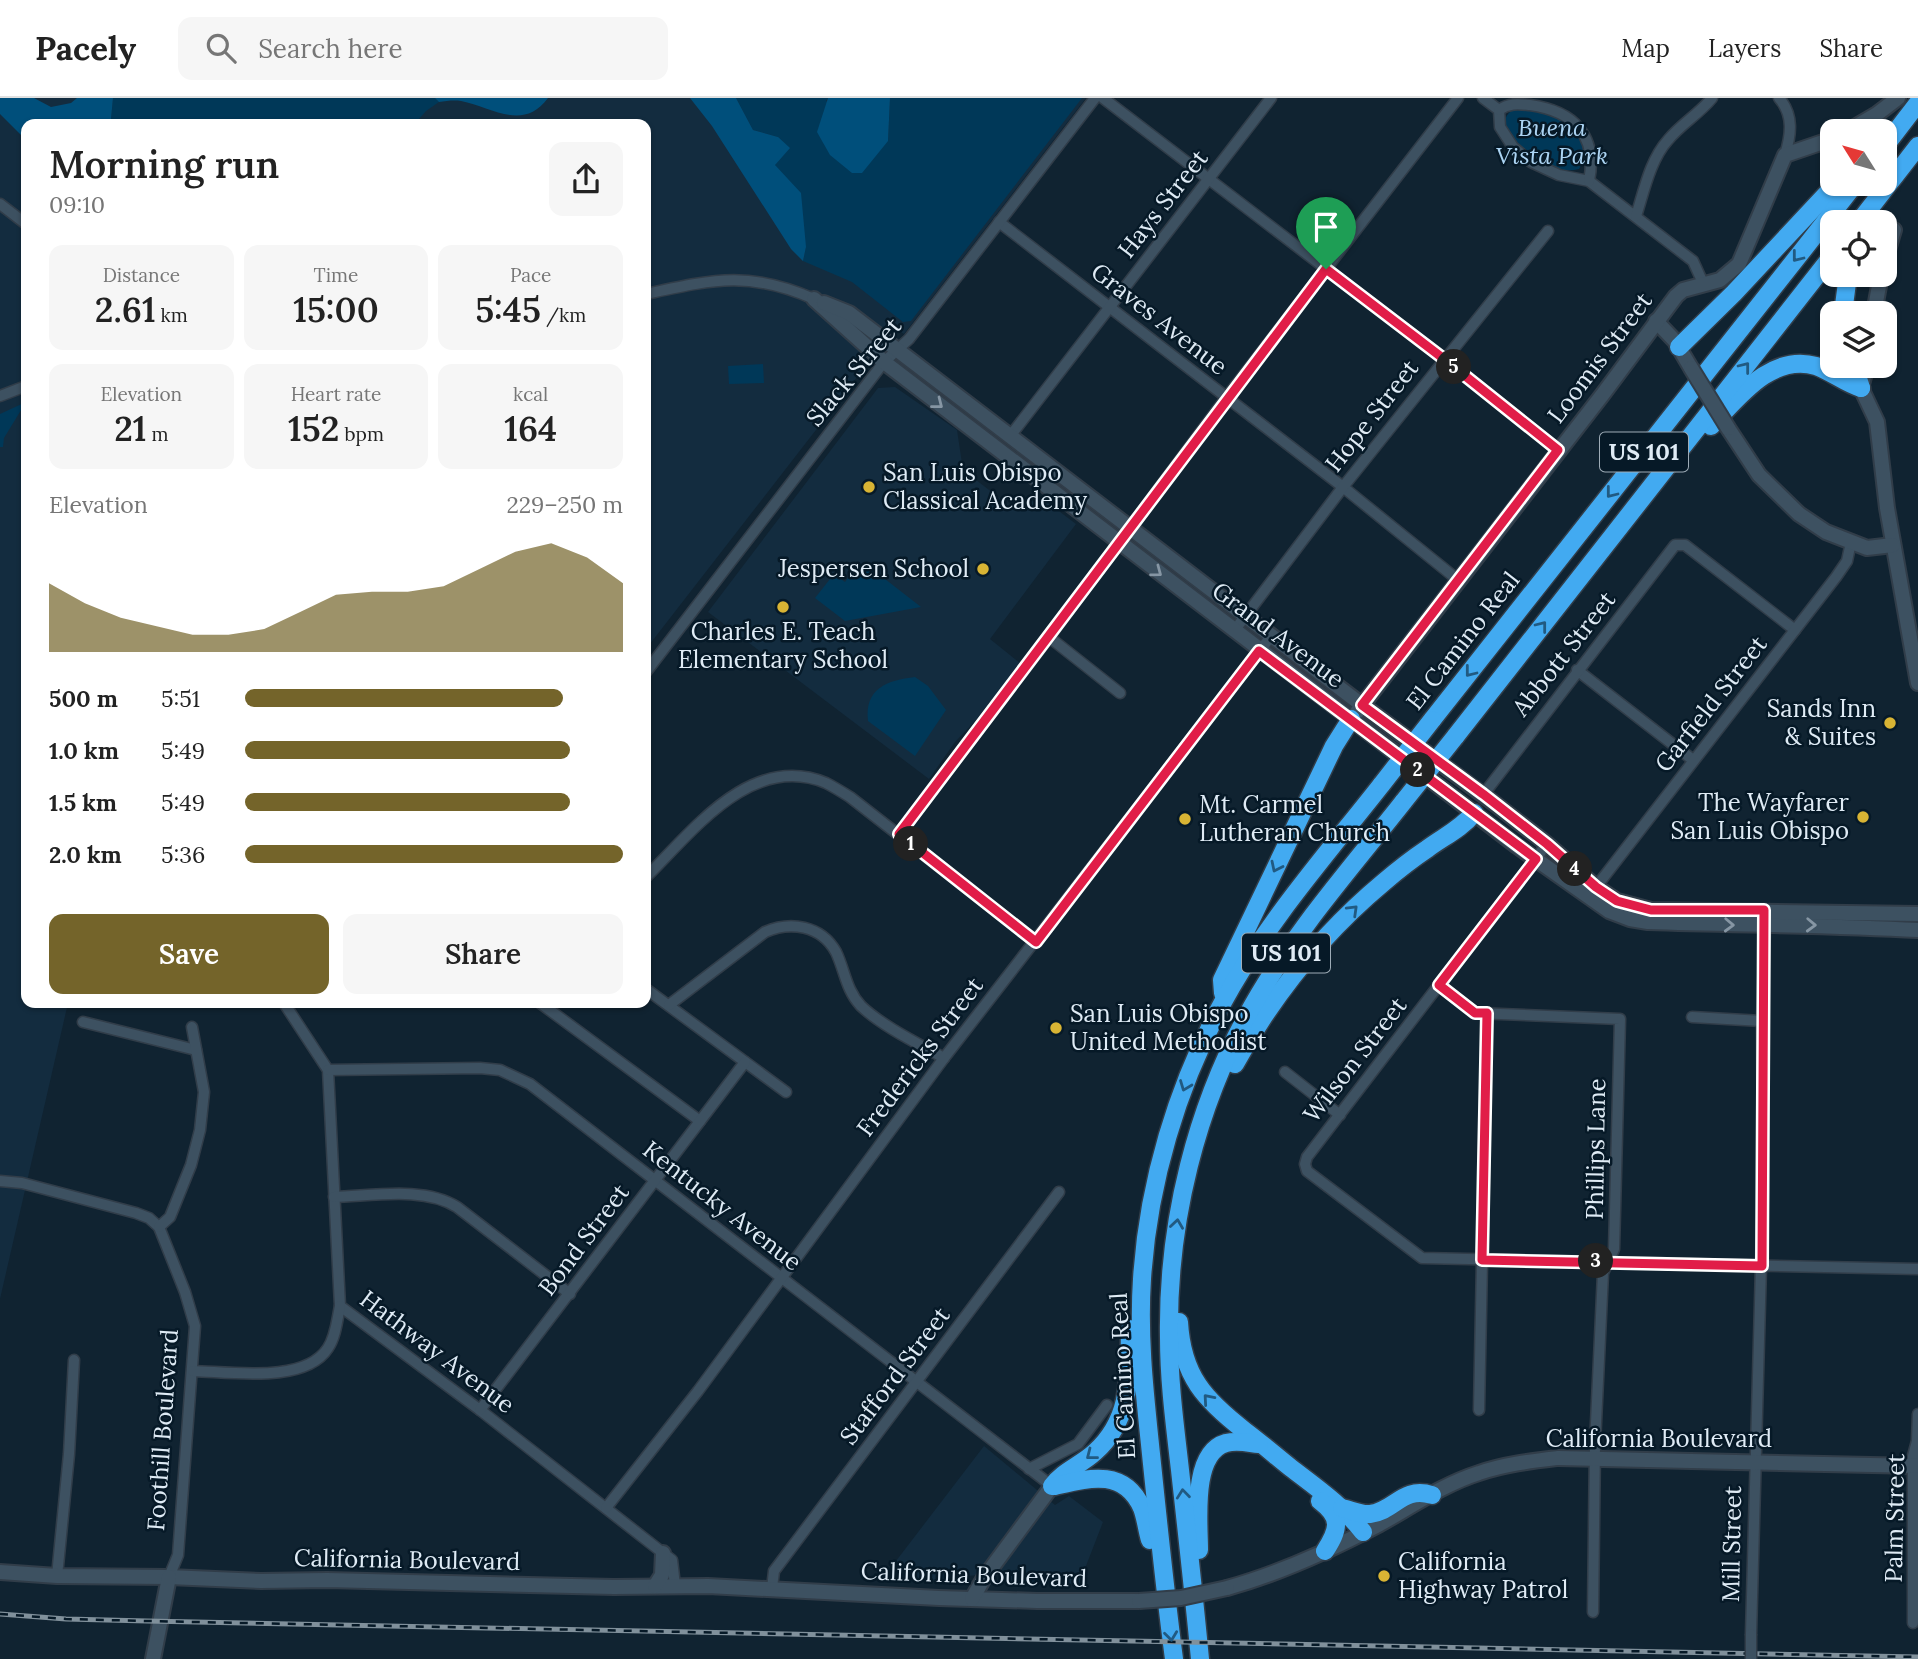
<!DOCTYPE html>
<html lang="en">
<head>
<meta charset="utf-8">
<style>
	body { margin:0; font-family:Lora,serif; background:#f6f6f6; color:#222; height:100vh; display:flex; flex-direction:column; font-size:26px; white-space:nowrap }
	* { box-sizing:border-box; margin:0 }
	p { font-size:23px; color:#767676 }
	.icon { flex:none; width:38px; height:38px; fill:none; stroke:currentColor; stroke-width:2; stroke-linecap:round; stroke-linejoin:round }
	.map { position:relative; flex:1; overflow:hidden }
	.sheet { position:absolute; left:21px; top:21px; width:630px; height:889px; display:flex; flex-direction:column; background:#fff; border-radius:14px; box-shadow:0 2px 5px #0004 }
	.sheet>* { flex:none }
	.needle { width:46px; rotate:307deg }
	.controls { position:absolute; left:1820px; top:21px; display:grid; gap:14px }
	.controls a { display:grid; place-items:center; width:77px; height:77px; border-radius:14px; background:#fff; box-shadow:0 2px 5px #0004; font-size:35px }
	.pin { position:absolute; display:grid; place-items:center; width:60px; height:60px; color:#fff; margin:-72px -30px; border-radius:50% 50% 50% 0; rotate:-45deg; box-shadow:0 0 7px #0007 }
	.pin .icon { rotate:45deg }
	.km { position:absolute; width:35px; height:35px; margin:-18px; border-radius:50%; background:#222; color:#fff; font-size:19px; line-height:35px; text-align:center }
	.round { display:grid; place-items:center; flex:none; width:74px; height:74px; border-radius:14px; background:#f6f6f6 }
	.overview { display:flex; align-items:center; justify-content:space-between; height:119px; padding:0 28px }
	h1 { font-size:38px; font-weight:600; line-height:52px }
	.stats { display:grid; grid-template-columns:repeat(3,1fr); gap:10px; height:119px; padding:7px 28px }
	.stats div { display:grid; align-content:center; border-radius:14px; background:#f6f6f6; text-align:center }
	.stats b { font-size:35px; font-weight:600 }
	.stats small { font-size:19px; font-weight:400 }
	.stats p { font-size:19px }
	.chart { height:196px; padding:14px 28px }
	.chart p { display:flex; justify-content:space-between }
	.chart svg { width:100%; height:126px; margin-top:7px; fill:#74642a; opacity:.7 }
	.primary-button { display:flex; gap:14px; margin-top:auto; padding:14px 28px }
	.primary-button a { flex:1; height:80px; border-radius:14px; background:#74642a; color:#fff; font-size:28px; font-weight:600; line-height:80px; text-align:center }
	.primary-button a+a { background:#f6f6f6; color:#222 }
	ul { padding:0 28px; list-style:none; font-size:23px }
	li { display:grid; grid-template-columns:112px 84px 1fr; align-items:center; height:52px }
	li i { height:18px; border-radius:9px; background:#74642a }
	header { display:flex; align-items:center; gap:42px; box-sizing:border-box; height:98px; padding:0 35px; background:#fff; border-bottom:2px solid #e0e0e0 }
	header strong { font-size:33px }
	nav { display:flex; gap:38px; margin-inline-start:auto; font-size:24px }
	.search { width:490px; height:63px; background:#f6f6f6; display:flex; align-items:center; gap:18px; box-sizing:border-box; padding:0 24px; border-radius:14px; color:#767676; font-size:26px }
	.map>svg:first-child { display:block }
	.built { fill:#132c3f }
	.green { fill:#003858 }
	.forest { fill:#004f7b }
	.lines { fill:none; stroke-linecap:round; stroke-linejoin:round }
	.street-casing { stroke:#313d49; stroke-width:13 }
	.secondary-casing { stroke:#313d49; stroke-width:18 }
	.highway-casing { stroke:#313d49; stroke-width:21 }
	.street { stroke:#3d5161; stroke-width:10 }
	.secondary { stroke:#3d5161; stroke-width:14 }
	.highway { stroke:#42aaf1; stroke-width:18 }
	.rail-casing { stroke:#80909b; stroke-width:5 }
	.rail { stroke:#061927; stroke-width:2.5; stroke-dasharray:8; stroke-linecap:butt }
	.street-bridge-casing { stroke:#313d49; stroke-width:13; stroke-linecap:butt }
	.secondary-bridge-casing { stroke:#313d49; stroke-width:18; stroke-linecap:butt }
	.highway-bridge-casing { stroke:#313d49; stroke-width:21; stroke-linecap:butt }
	.street-bridge { stroke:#3d5161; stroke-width:10 }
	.secondary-bridge { stroke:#3d5161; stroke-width:14 }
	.highway-bridge { stroke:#42aaf1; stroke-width:18 }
	.oneway { stroke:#215a82 }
	.oneway2 { stroke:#8696a4 }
	.route-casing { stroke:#fff; stroke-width:14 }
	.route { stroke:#e11d48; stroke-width:9 }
	.poi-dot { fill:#d8b434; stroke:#061927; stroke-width:2.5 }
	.labels { text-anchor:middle; stroke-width:5; stroke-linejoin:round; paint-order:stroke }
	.shield { fill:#061927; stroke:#9eacb7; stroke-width:2 }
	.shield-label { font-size:23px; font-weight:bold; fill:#dfebf5 }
	.park-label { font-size:24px; font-style:italic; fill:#acd4f3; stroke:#061927 }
	.street-label { font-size:24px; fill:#dfebf5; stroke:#061927 }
	.poi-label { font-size:24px; fill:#dfebf5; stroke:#061927; text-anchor:start }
</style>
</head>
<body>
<header>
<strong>Pacely</strong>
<div class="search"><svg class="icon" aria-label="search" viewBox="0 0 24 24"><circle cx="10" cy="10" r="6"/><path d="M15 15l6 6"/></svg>Search here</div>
<nav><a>Map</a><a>Layers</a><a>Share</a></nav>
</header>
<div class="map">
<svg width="1918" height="1561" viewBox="0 0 1918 1561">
	<rect width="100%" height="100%" fill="#102331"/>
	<g class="built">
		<path d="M0,0H1086L904,236L895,230L646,551V26H26V905H68L0,1201Z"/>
		<path d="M895,289L957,332L963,372L1010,408L1043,401L1076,426L990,541L1020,565L975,623L955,644L929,681L708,514L878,290Z"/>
		<path d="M984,1348L1055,1407L1069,1398L1103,1424L1079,1486L1008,1484L1005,1476L963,1478L956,1484L883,1480Z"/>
	</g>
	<g class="green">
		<path d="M113,0H435L439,4L426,13L419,21L395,24V26H116L111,21Z"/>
		<path d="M736,0H828L826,3L888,43L890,0H1082L911,223L903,224L852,184L803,163L806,149L775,67L778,39L753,32Z"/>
		<path d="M1520,9C1554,15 1579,20 1586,59L1579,71C1542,82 1475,22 1520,9Z"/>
		<path d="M763,266L764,285L729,286L728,268Z"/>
		<path d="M26,304L4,340L3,349H0V316Z"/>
		<path d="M867,467L921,509L845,523L815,500L834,476L845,484L854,472L860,476Z"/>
		<path d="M915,579L928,588L946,612L915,658L868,623C864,591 887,582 915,579Z"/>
	</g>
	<g class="forest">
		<path d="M0,0H34L51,9L71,5L77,0H113L111,21L116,26H26V42L0,16Z"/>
		<path d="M435,0H548C523,34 492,9 461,3C454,2 446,3 439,4Z"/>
		<path d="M690,0H736L753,32L778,39L790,50L775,67L801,95L806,149L803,163L791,151L712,28Z"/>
		<path d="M828,0H890L888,43L862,75H852L830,57L817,34Z"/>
	</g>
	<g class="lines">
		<g class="street-casing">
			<g id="street">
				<path d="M1103,0L1444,261L1558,352"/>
				<path d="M1483,0L1499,12L1500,29L1513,49L1531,64L1559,77L1589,83L1693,163L1703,185"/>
				<path d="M1779,0C1794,17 1791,37 1785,57"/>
				<path d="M1499,12C1509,5 1518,6 1530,7C1574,13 1598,38 1589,83"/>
				<path d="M0,106L26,126"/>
				<path d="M1636,118C1644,93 1650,62 1668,42C1681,26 1699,16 1712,0"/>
				<path d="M999,124L1343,389L1458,482"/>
				<path d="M646,196C711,182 749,172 814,201"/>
				<path d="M0,298L26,288"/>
				<path d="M1011,337L1271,0"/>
				<path d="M1234,533L1343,389L1548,133"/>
				<path d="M1049,539L1120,595"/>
				<path d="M1577,572L1693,662"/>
				<path d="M646,574L884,264L909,241L1095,0"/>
				<path d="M1483,697L1675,447H1685L1795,532"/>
				<path d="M899,736L1049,539L1226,300L1458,0"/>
				<path d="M1547,746L1307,1059L1305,1066L1307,1073L1422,1160L1918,1171"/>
				<path d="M646,779C693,733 751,654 826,685C834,689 842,694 850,699L1036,844"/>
				<path d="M1596,789L1836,479L1847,463L1851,444"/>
				<path d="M1439,887L1475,915L1620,921L1614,1151L1603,1175L1595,1346L1593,1514"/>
				<path d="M646,891L786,994"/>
				<path d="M284,905L328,972L340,1208L480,1312L672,1462L675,1487"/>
				<path d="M540,905L700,1023"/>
				<path d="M669,907L765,834C790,823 821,827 836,854C845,873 846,892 861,908C882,928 919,946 944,960"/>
				<path d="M1692,919L1762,923"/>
				<path d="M83,924L196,952"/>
				<path d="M328,972L480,970L500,972L530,986L1052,1388"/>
				<path d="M1285,974L1340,1017"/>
				<path d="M0,1083L22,1085L136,1115L149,1120L159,1129L185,1194L195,1228L178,1457L169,1479"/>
				<path d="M334,1099C372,1098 424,1088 457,1109L570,1196"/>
				<path d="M159,1129L170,1119L191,1067L200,1032L204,994L192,929"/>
				<path d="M193,1273C231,1274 305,1286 328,1250C336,1238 337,1222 340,1208"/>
				<path d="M480,1312L745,964"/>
				<path d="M1479,1312L1487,915"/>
				<path d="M1029,1371L1078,1346L1107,1307"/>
				<path d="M606,1410L698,1293L944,960L1272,537"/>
				<path d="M57,1478L69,1356L74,1262"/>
				<path d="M772,1490L774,1473L1059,1094"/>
				<path d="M1913,1525V1358L1917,1343L1918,1316"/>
				<path d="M1751,1536L1763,1094L1762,923L1765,828"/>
			</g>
		</g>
		<g class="secondary-casing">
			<g id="secondary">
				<path d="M1848,33L1877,16L1898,0"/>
				<path d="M1885,162L1894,132"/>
				<path d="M814,201L884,264L1517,748L1609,813L1630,821L1648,824C1738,827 1828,827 1918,832"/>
				<path d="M824,205L849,215L1362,607L1494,705L1547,746L1596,789L1617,803L1651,812L1918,816"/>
				<path d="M1874,215L1881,177"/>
				<path d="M1656,223L1675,243L1691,270"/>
				<path d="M1867,268L1861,290L1877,324L1887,410L1918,585"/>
				<path d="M1728,330L1759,377L1799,416L1826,434L1867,450L1893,447"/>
				<path d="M1357,614L1603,296L1676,198L1683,192L1720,182L1739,166L1785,57L1832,41"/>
				<path d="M0,1474L57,1478L169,1479L261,1483L327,1482L614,1489L708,1488L939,1500L1037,1503H1139"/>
				<path d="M655,1488L662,1477L663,1455"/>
				<path d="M1227,1490C1281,1475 1331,1452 1380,1426C1412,1408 1444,1386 1479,1375C1505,1366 1532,1363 1558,1360L1918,1368"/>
				<path d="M972,1501L984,1480L1052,1388"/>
				<path d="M153,1561L169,1479"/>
			</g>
		</g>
		<g class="highway-casing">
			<g id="highway">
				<path d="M1885,48L1918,5"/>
				<path d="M1859,124L1918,48"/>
				<path d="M1843,215L1848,177"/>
				<path d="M1679,249L1734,195L1836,86"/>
				<path d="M1854,268L1861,290"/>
				<path d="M1711,328C1738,300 1771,255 1816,268C1832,274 1845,285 1861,290"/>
				<path d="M1432,622L1855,86"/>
				<path d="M1455,639L1832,158"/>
				<path d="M1223,895L1222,882L1334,648L1351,621"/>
				<path d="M1235,966C1273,897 1324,834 1384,784C1398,772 1412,761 1427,751C1443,739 1461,731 1474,715"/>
				<path d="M1179,1224C1182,1278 1205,1302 1245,1333C1261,1345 1276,1358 1291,1370C1317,1390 1343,1408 1363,1434"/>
				<path d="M1052,1388C1063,1373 1081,1367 1095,1354C1132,1321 1129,1277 1130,1231"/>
				<path d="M1055,1388C1089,1380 1124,1370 1142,1410C1146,1421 1147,1432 1150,1442"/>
				<path d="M1320,1403C1342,1420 1339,1431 1325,1453"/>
				<path d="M1342,1410C1351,1412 1361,1417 1370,1416C1395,1413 1402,1388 1432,1397"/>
				<path d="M1199,1452C1199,1424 1191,1355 1226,1345C1238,1342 1248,1345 1259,1346"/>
				<path d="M1174,1561C1165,1493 1158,1424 1151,1356C1145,1298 1138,1240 1142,1181C1148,1086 1177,988 1223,904C1266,825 1327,756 1382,686"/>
				<path d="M1200,1561C1194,1498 1187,1435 1180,1372C1175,1328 1169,1284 1169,1240C1167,1125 1196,1007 1253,907C1295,833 1352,769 1404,703"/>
			</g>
		</g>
		<use href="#street" class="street"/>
		<use href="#secondary" class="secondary"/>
		<use href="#highway" class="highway"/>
		<g class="rail-casing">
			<path id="rail" d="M0,1516L66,1521L147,1523L1918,1559"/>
		</g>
		<use href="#rail" class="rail"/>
		<g class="street-bridge-casing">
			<path id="street-bridge" d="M1751,1561V1536"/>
		</g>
		<g class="secondary-bridge-casing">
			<g id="secondary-bridge">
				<path d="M1691,270L1728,330"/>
				<path d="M1139,1503L1181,1500L1227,1490"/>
			</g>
		</g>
		<g class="highway-bridge-casing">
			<g id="highway-bridge">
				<path d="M1382,686L1432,622"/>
				<path d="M1404,703L1455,639"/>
			</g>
		</g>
		<use href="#street-bridge" class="street-bridge"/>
		<use href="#secondary-bridge" class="secondary-bridge"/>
		<use href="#highway-bridge" class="highway-bridge"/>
	</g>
	<defs><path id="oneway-chevron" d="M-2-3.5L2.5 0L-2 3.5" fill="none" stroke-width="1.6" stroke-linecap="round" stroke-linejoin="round" transform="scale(1.75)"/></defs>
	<g class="oneway">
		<use href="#oneway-chevron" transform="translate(1797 159) rotate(128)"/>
		<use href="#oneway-chevron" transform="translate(1745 269) rotate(-52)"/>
		<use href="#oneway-chevron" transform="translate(1611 395) rotate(128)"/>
		<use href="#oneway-chevron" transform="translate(1542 528) rotate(-52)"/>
		<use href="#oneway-chevron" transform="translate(1470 574) rotate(128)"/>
		<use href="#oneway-chevron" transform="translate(1276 769) rotate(116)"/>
		<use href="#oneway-chevron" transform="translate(1353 812) rotate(-44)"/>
		<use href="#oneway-chevron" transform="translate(1185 988) rotate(111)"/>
		<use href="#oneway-chevron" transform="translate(1177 1126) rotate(-82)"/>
		<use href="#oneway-chevron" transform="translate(1208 1301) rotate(-131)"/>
		<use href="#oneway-chevron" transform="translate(1091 1357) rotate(142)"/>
		<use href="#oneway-chevron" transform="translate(1183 1396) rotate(-96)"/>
		<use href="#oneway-chevron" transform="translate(1171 1538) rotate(83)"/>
	</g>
	<g class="oneway2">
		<use href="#oneway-chevron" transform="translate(938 306) rotate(38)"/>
		<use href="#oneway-chevron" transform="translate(1157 474) rotate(37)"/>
		<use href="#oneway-chevron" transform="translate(1729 827) rotate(2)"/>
		<use href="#oneway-chevron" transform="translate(1811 827) rotate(2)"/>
	</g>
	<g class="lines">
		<g class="route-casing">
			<path id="route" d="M1326,171L1444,261L1558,352L1362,607L1483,696L1547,746L1596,789L1617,803L1651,812H1764L1762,1168L1482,1162L1487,915H1475L1439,887L1536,761L1259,553L1036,844L899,736Z"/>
		</g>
		<use href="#route" class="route"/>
	</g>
	<g class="poi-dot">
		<circle cx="869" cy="389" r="7"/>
		<circle cx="983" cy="471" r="7"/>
		<circle cx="783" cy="509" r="7"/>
		<circle cx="1890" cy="625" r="7"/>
		<circle cx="1863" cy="719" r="7"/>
		<circle cx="1185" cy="721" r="7"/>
		<circle cx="1056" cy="930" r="7"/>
		<circle cx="1384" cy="1478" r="7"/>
	</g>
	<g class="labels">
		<g class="shield">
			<rect x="1600" y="334.5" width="88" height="39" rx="5"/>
			<rect x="1242" y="835.5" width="88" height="39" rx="5"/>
		</g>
		<g class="shield-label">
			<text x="1644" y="362">US 101</text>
			<text x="1286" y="863">US 101</text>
		</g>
		<g class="park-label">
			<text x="1552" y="38">Buena<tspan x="1552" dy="28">Vista Park</tspan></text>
		</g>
		<g class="street-label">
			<text transform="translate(1163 106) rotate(-52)" y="8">Hays Street</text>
			<text transform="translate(1159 221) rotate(38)" y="8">Graves Avenue</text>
			<text transform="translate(1600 260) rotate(-53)" y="8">Loomis Street</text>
			<text transform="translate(854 274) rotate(-50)" y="8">Slack Street</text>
			<text transform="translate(1372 318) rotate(-52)" y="8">Hope Street</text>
			<text transform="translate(1278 537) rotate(37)" y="8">Grand Avenue</text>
			<text transform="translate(1463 543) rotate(-52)" y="8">El Camino Real</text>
			<text transform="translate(1564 556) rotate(-52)" y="8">Abbott Street</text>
			<text transform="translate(1711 606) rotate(-52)" y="8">Garfield Street</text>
			<text transform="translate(920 959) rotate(-53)" y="8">Fredericks Street</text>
			<text transform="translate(1355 962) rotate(-52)" y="8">Wilson Street</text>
			<text transform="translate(1596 1051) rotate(-89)" y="8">Phillips Lane</text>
			<text transform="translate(722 1108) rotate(38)" y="8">Kentucky Avenue</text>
			<text transform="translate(584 1142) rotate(-53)" y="8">Bond Street</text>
			<text transform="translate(437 1254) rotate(37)" y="8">Hathway Avenue</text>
			<text transform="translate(895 1278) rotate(-53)" y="8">Stafford Street</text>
			<text transform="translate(1123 1278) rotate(-93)" y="8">El Camino Real</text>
			<text transform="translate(163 1332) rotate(-86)" y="8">Foothill Boulevard</text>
			<text x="1659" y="1349">California Boulevard</text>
			<text transform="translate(1895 1420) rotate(-89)" y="8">Palm Street</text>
			<text transform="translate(1732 1446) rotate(-89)" y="8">Mill Street</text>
			<text transform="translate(407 1462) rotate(1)" y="8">California Boulevard</text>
			<text transform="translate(974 1477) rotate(2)" y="8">California Boulevard</text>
		</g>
		<g class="poi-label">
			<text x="883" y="383">San Luis Obispo<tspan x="883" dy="28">Classical Academy</tspan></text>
			<text x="969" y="479" text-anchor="end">Jespersen School</text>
			<text x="783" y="542" text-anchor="middle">Charles E. Teach<tspan x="783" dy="28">Elementary School</tspan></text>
			<text x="1876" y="619" text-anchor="end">Sands Inn<tspan x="1876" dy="28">&amp; Suites</tspan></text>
			<text x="1849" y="713" text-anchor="end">The Wayfarer<tspan x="1849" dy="28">San Luis Obispo</tspan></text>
			<text x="1199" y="715">Mt. Carmel<tspan x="1199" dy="28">Lutheran Church</tspan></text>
			<text x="1070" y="924">San Luis Obispo<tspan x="1070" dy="28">United Methodist</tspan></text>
			<text x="1398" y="1472">California<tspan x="1398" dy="28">Highway Patrol</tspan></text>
		</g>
	</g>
</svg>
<div class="controls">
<a><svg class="needle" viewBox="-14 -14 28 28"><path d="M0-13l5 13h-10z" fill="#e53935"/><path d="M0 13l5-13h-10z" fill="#767676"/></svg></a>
<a><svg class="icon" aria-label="locate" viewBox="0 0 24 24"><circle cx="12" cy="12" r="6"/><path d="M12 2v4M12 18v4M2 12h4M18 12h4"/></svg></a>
<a><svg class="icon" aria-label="layers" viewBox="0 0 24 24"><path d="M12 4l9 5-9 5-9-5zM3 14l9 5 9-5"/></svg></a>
</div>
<div class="pin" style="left:1326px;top:171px;background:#1e9e55"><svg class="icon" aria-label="arrive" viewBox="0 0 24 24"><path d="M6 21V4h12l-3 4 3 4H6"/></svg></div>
<b class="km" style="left:911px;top:746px">1</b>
<b class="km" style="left:1418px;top:672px">2</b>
<b class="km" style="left:1596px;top:1163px">3</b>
<b class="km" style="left:1575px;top:771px">4</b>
<b class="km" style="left:1454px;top:269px">5</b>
<section class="sheet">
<div class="overview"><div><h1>Morning run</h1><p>09:10</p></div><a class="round"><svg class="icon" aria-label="share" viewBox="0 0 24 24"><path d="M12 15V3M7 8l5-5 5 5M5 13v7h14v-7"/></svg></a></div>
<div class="stats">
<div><p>Distance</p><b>2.61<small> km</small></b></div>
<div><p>Time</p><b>15:00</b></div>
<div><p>Pace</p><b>5:45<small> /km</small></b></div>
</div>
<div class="stats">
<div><p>Elevation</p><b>21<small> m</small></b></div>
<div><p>Heart rate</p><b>152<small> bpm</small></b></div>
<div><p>kcal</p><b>164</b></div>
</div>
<div class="chart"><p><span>Elevation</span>229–250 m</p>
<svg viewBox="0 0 160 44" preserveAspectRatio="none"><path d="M0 44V20L10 27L20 32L30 35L40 38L50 38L60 36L70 30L80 24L90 23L100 23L110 21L120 15L130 9L140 6L150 11L160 20V44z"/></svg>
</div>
<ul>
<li><b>500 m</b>5:51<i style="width:84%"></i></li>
<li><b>1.0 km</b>5:49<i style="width:86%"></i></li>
<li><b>1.5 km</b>5:49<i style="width:86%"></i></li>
<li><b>2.0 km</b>5:36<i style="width:100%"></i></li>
</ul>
<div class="primary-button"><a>Save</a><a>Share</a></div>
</section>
</div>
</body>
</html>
